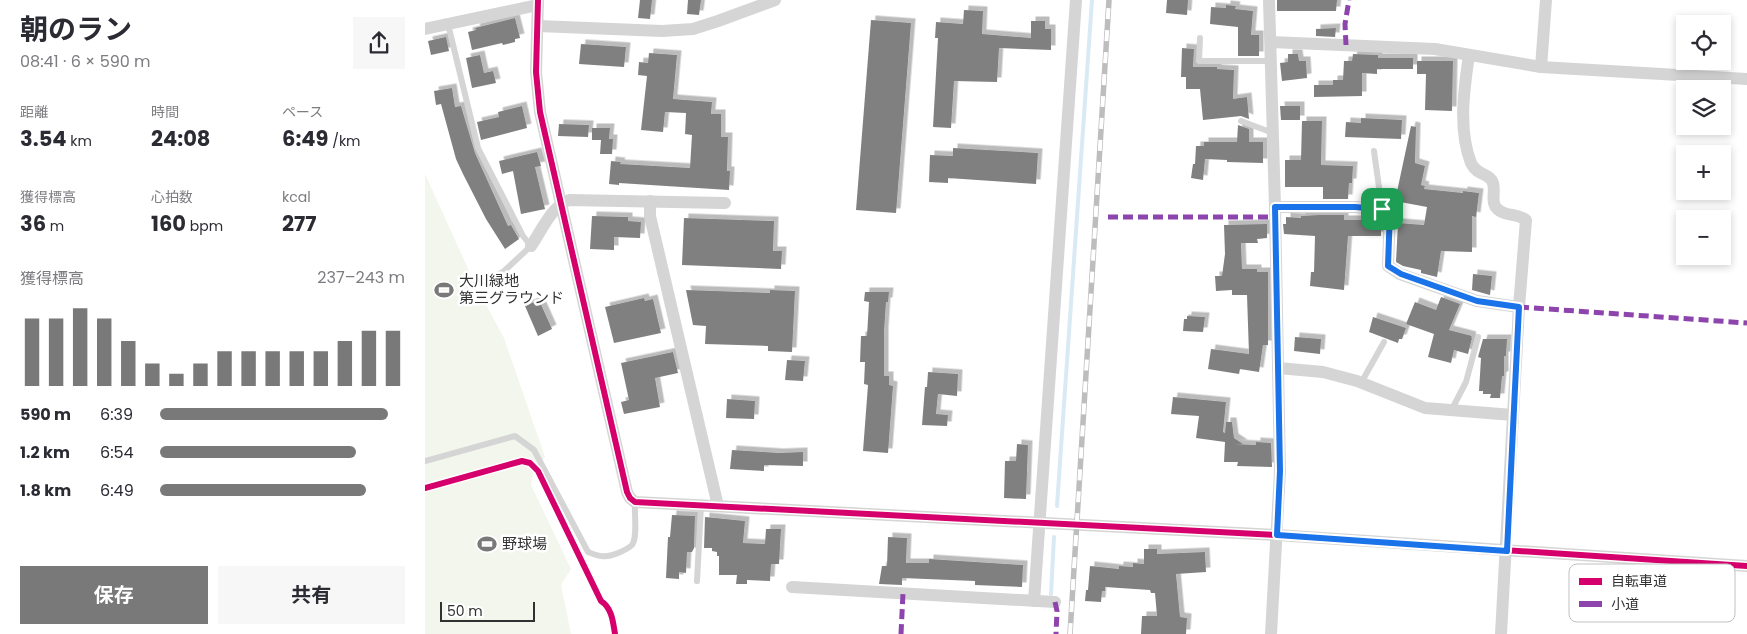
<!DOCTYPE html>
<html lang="ja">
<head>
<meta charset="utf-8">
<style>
	body { margin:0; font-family:Poppins,"Noto Sans JP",sans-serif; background:#f7f7f7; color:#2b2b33; height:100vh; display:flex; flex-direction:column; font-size:19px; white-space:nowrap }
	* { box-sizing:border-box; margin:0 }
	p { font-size:16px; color:#7c7c81 }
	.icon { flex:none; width:28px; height:28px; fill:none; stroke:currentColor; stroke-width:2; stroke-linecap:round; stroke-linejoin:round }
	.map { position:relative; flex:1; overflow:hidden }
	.side { display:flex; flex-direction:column; background:#fff; width:425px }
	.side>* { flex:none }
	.buttons { position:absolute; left:1251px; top:15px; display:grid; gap:10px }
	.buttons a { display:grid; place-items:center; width:55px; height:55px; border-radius:0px; background:#fff; box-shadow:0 2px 8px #0003; font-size:25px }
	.scale { position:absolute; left:15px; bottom:12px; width:95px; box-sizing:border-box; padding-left:5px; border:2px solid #313131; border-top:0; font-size:14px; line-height:18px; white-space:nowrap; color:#313131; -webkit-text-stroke:4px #fff; paint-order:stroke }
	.pin { position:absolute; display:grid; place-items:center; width:42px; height:42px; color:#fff; margin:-21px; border-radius:10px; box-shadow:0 2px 8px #0006 }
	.round { display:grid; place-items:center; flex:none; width:52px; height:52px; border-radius:0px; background:#f7f7f7 }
	.overview { display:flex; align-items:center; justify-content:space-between; height:85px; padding:0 20px }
	h1 { font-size:28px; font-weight:700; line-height:38px }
	.metrics { display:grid; grid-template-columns:repeat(3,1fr); gap:8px; height:85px; padding:5px 20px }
	.metrics div { display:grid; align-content:center }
	.metrics b { font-size:21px; font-weight:700 }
	.metrics small { font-size:14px; font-weight:400 }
	.metrics p { font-size:14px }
	.chart { height:140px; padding:10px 20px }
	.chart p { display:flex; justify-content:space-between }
	.chart svg { width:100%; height:90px; margin-top:5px; stroke:#797979; stroke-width:6 }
	.action { display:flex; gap:10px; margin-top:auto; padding:10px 20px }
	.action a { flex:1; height:58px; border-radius:0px; background:#797979; color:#fff; font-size:20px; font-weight:700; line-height:58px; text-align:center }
	.action a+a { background:#f7f7f7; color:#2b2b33 }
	ul { padding:0 20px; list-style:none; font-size:16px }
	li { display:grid; grid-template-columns:80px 60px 1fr; align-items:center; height:38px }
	li i { height:12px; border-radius:6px; background:#797979 }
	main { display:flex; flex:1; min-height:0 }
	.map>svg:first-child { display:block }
	.green { fill:#f2f6ed }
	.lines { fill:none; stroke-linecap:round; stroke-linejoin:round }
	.stream { stroke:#d9eaf4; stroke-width:4 }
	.building { fill:#808080; filter:url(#shadow) }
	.lane { stroke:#d5d5d5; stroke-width:6 }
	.street { stroke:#d5d5d5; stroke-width:12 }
	.rail-casing { stroke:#bdbdbd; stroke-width:5.5 }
	.rail { stroke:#fff; stroke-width:4; stroke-dasharray:11; stroke-linecap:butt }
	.quiet { stroke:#8e44ad; stroke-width:5; stroke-dasharray:10 5; stroke-linecap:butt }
	.cycleway-casing { stroke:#fff; stroke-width:9 }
	.cycleway { stroke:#d6006c; stroke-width:6 }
	.route-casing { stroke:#fff; stroke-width:10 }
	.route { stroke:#1a73e8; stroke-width:6 }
	.labels { text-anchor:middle; stroke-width:5; stroke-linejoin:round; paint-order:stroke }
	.poi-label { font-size:15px; fill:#313131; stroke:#fff; text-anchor:start }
	.key { fill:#fff; stroke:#c1c1c1; stroke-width:1 }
	.key-label { font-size:14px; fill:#313131 }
</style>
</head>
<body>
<main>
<section class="side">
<div class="overview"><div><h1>朝のラン</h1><p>08:41 · 6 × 590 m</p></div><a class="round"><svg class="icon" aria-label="share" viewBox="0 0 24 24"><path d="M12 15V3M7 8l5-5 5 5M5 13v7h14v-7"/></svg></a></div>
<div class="metrics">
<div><p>距離</p><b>3.54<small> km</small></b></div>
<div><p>時間</p><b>24:08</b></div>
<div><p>ペース</p><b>6:49<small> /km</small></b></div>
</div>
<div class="metrics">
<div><p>獲得標高</p><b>36<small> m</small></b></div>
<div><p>心拍数</p><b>160<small> bpm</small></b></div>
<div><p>kcal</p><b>277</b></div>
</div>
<div class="chart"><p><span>獲得標高</span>237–243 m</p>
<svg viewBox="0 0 160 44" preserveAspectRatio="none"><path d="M5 44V11M15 44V11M25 44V6M35 44V11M45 44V22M55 44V33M65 44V38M75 44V33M85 44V27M95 44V27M105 44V27M115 44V27M125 44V27M135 44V22M145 44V17M155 44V17"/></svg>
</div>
<ul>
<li><b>590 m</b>6:39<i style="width:93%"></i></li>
<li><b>1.2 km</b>6:54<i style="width:80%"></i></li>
<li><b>1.8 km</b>6:49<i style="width:84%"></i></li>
</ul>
<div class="action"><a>保存</a><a>共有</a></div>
</section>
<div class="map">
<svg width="1322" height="634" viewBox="0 0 1322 634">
	<defs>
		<filter id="shadow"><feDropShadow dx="4.5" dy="-4.5" stdDeviation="0" flood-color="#0004"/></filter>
	</defs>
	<rect width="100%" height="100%" fill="#fff"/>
	<path class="green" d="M0,174L51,286L79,338L120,457L108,473L106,485L146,569L136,585L146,634H0Z"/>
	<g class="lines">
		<g class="stream">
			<path d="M632,506L667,0"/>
			<path d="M626,594L629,537"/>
		</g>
	</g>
	<g class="building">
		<path d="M215,0H227L225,19L213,18Z"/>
		<path d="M263,0H276L274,15L262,14Z"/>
		<path d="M742,0H763L762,15L741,13Z"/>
		<path d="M852,0H912L911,11H852Z"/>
		<path d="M801,5L811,6L810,9L828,11L826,35H834V56H813V27L785,24L786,7L801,8Z"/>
		<path d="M539,10L558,11L557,34L606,38V21H620V29H626V50L574,48L572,82L529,81L526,128L508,127L513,38H510L511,22L538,24Z"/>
		<path d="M90,18L95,38L90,39V42L78,45L77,43L47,50L43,32L51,30L50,28Z"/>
		<path d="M446,20L486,23L471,213L431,210Z"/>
		<path d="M911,28L910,37L891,36V29Z"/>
		<path d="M21,37L24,51L6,55L3,41Z"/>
		<path d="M156,44L201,47L199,67L154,64Z"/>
		<path d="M757,48L769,49L768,67H792V69L809,70L808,99L822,97L824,119L816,116L778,120L775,89H761V77H756Z"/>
		<path d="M224,53L252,55L248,99L287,102L286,114H296V137H303L302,171H305L304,190L194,183V185L184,184L186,161L196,162L195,164L265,168L267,135L260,134L261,113L240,112L238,132L216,130L222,76L213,75L214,62L223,63Z"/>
		<path d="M863,54H873L874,61H881L882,78L857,81L855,63L863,62Z"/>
		<path d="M928,54L953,55V58H988V69H952V74L937,73V96L889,97V85H908V80H918L919,61H927Z"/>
		<path d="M55,55L59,73L68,71L71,83L47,88L41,58Z"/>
		<path d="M992,61H1028L1027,111L1000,110L1001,74H992Z"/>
		<path d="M27,88L30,107L36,106L50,153L83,226L86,225L94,239L80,249L61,219L38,174L31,159L16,104L11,105L9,91Z"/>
		<path d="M97,106L102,128L56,140L52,122L74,117L73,112Z"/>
		<path d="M855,106H875V120H856Z"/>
		<path d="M936,118L977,120L976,139L920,137L921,122L936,123Z"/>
		<path d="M877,121H897L896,165L928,166L927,183H924L923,199H898V187H860V160H876Z"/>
		<path d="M134,124L164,125L163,137L133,136Z"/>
		<path d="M813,125L824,129V142H838V163L802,162V160L780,159L778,180L766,178L768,164H770L771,146H779V142H812Z"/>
		<path d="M986,126L991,127L990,163L1000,166L996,185L1000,186L999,189L1038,193V191L1054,193L1051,217L1047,216V252L1016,251L1012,277L996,273V270L978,266L971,262L973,223L999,225L1002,207L970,201Z"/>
		<path d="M167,128H185L184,139H188L187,154H175L176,140H167Z"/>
		<path d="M528,148L613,153L611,184L523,178V183L504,182L505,155L528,156Z"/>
		<path d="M112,152L116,166L110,167L120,209L96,214L88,171L77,174L74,161Z"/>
		<path d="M894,215H919V220H953L956,222V236H923L919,290L885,286L886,272H889L890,236L859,234L858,224H861V217L876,218V216Z"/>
		<path d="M167,216L203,217V221L216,222L215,238L189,237V250L165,249Z"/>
		<path d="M259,218L349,221L348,251H357L356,269L257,265Z"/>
		<path d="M842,224V238L832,239L833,243H816L817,269H832V272H843V345H838L834,372L815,369L814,374L783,369L786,349L824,354L822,295H807V290L791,291L790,276H797L800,254L799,225Z"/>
		<path d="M1048,274L1067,276L1065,295L1047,290Z"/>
		<path d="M261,290L345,293V290L370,291L367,352L343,351V346L280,344L281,326L268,325Z"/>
		<path d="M440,292H464L463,302H461L459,332V376H464V385L468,386L463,453L438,451L443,385L439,384L440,362H435L436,336H442L444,302L439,301Z"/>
		<path d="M1016,297L1035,304L1024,330L1047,336L1046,338H1047L1043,354L1029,350L1026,363L1003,357L1009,334L981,324L990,302L1011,310Z"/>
		<path d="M219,298L220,301L228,299L236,333L189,343L180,307Z"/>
		<path d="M114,300L127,329L113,336L100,306Z"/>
		<path d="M762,316L780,317L778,332L758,331L759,319H762Z"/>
		<path d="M948,317L981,328L977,339H974L973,343L944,332Z"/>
		<path d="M870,337L896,339L895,354L869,351Z"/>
		<path d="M1058,339H1082L1081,356H1079V376H1077L1075,398H1065L1066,394H1058V391H1054L1056,358L1053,357Z"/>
		<path d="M248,352L253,373L230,378L235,407L199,414L196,402L204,400L196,363Z"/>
		<path d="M362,360L380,361L378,381L360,380Z"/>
		<path d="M503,372L533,374L532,396L513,394L511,414L523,415L522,426L497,425L500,387H502Z"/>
		<path d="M748,397L801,402L798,432L800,433L801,422H807L809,438L818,444H809L831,445V442L846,443L847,467L812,466L813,462H799L800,442L771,438L774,416L746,414Z"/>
		<path d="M302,399L330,401L329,419L301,418Z"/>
		<path d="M592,444L603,445L601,499L579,498L580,461H591Z"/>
		<path d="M307,450L354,453L378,452V466L339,465V471L305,469Z"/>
		<path d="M247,515L270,516L269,548L267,552H262L261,573L254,572V579L241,578L243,537H245Z"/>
		<path d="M280,517L320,521L318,543L340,544L341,529H356L354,564H346L345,581L322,580V584H311L312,575H294V556H292V552L287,551V548H279Z"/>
		<path d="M463,537L482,538L481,563H504V559L598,565L597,587L550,585V581L477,578V585L454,584L457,566H462Z"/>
		<path d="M719,549H732V554L780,552L781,572L751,574L755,617L762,618L761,634H716L717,616H732L730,593H726L725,590L680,587V591H677L676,602L660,601L661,590H663L665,566L694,569V566L708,567V563L719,564Z"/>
	</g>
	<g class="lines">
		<g class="lane">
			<path d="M23,24L53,148L98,236L106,246L78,272L66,278"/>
			<path d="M775,38L774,61H846"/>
			<path d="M816,121L848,133"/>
			<path d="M949,151L957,209"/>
			<path d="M936,383L959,342"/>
			<path d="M1026,411L1041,382L1053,337"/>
			<path d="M0,461L90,436L109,450L163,552C175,557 181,558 193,553C198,551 203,549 207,545C213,537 209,513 210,502"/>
			<path d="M272,581L276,506"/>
		</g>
		<g class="street">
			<path d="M113,0L111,72L115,112L202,492L205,498L210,502L852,535L1322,566"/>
			<path d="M844,0L850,207L855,471L846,634"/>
			<path d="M113,26L237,31L268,29L293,21L350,0"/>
			<path d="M0,29L113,5"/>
			<path d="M846,42L1010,49L1116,67L1322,79"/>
			<path d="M1044,55C1039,89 1033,130 1046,163C1052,176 1065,173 1068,183C1071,192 1064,205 1075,211C1083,216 1093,214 1101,220L1094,307L1076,634"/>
			<path d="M1116,67L1121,0"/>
			<path d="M225,201V216L293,506"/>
			<path d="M850,207H930L965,210L963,266L975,274L1052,301L1094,307"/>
			<path d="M106,246C117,230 126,207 144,200L300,203"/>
			<path d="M853,368L898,372L932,381L1000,408L1088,415"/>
			<path d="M367,587L630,602"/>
			<path d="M609,601L651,0"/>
		</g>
		<g class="rail-casing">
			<path id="rail" d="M645,634L684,0"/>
		</g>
		<use href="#rail" class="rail"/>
		<g class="quiet">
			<path d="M921,45L920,24L924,0"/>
			<path d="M683,217H850"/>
			<path d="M1094,307L1322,323"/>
			<path d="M630,602L632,611L631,634"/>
			<path d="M476,634L478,593"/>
		</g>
		<g class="cycleway-casing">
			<g id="cycleway">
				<path d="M113,0L111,72L115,112L202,492L205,498L210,502L852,535L1322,566"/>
				<path d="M0,488L97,461L105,463L113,471L176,601C187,608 188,622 190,634"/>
			</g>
		</g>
		<use href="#cycleway" class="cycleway"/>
	</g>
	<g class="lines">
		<g class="route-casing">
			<path id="route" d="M850,207H930L965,210L963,266L976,274L1052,301L1094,307L1082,551L852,535L855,471Z"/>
		</g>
		<use href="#route" class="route"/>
	</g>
	<defs>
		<g id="stadium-bare" transform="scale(1.5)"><path d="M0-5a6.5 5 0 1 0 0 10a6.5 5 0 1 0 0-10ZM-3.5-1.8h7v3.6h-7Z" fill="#797979" stroke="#fff" stroke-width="2.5" paint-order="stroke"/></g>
	</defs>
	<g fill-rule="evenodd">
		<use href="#stadium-bare" x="19" y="290"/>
		<use href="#stadium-bare" x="62" y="544"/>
	</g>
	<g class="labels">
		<g class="poi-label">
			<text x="34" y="286">大川緑地<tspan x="34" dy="17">第三グラウンド</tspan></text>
			<text x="77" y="549">野球場</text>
		</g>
	</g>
	<rect x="1144" y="564" width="166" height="58" rx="8" class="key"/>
	<rect x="1154" y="578" width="23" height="7" fill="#d6006c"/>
	<rect x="1154" y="601" width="23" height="6" fill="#8e44ad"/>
	<g class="key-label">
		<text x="1186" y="586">自転車道</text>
		<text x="1186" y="609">小道</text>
	</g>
</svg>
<div class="buttons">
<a><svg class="icon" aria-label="locate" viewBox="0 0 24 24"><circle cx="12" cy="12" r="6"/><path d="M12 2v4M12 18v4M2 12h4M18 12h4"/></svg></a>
<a><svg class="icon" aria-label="layers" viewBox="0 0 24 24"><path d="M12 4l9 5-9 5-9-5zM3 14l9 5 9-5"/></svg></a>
<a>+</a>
<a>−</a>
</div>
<div class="scale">50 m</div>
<div class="pin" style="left:957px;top:209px;background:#1e9e55"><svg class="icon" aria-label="arrive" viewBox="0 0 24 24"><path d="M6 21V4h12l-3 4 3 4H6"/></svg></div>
</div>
</main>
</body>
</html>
